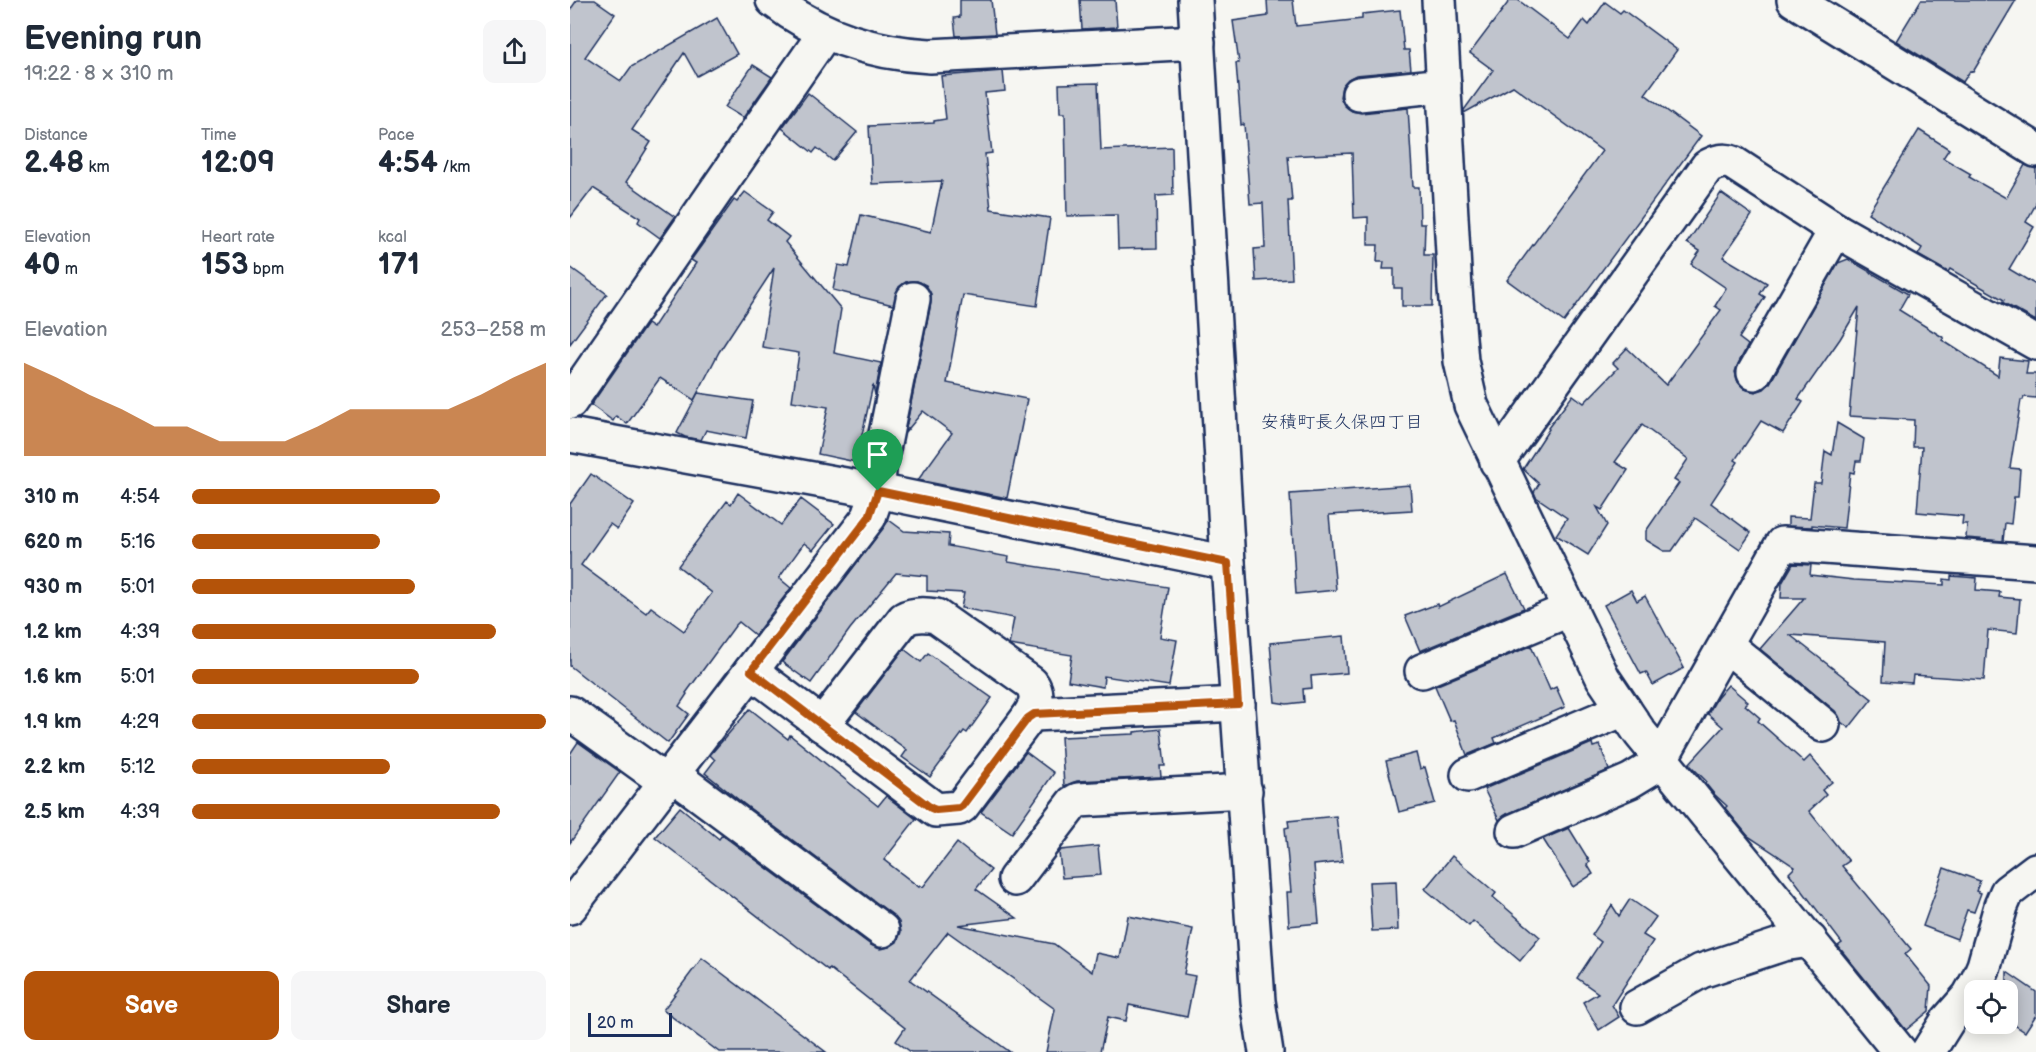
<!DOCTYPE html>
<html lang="en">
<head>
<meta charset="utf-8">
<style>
	body { margin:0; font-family:"Balsamiq Sans","Klee One",sans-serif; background:#f6f6f7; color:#1f2937; height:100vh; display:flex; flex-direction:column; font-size:22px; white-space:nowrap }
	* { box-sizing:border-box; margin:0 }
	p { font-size:20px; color:#747a83 }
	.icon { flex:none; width:33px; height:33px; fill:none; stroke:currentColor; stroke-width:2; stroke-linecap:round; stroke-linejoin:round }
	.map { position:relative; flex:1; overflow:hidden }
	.panel { display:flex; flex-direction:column; background:#fff; width:570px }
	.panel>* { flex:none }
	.controls { position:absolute; left:1394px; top:980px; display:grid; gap:12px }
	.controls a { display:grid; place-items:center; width:54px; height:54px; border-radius:12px; background:#fff; box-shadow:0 3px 15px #0003; font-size:30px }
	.scale { position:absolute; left:18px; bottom:15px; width:84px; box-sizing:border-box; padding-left:6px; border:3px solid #1b2f5e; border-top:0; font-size:16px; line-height:21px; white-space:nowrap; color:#1b2f5e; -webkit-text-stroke:4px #f6f6f2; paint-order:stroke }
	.pin { position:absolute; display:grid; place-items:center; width:51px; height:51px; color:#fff; margin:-62px -26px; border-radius:50% 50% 50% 0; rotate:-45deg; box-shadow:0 0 6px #0007 }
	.pin .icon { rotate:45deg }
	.round { display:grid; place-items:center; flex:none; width:63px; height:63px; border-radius:12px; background:#f6f6f7 }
	.head { display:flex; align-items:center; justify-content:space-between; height:102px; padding:0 24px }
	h1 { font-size:33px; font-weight:700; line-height:45px }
	.stats { display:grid; grid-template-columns:repeat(3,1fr); gap:9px; height:102px; padding:6px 24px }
	.stats div { display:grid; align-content:center }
	.stats b { font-size:30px; font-weight:700 }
	.stats small { font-size:16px; font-weight:400 }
	.stats p { font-size:16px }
	.chart { height:168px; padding:12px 24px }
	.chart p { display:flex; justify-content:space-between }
	.chart svg { width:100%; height:108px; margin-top:6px; fill:#b45309; opacity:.7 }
	.button { display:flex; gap:12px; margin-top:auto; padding:12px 24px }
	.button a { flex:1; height:69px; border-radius:12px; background:#b45309; color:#fff; font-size:24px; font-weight:700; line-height:69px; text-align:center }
	.button a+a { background:#f6f6f7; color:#1f2937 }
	ul { padding:0 24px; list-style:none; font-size:20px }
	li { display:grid; grid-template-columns:96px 72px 1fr; align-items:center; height:45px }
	li i { height:15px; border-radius:8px; background:#b45309 }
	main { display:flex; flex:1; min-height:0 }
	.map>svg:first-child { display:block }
	.building { fill:#c0c4cd; stroke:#1b2f5e; stroke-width:1.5 }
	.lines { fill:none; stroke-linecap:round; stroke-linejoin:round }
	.street-casing { stroke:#1b2f5e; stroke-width:38 }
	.secondary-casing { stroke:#1b2f5e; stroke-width:38 }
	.street { stroke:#f6f6f2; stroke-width:33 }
	.secondary { stroke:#f6f6f2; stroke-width:33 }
	.route-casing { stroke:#fff; stroke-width:12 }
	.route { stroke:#b45309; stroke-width:8 }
	.labels { text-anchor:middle; stroke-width:6; stroke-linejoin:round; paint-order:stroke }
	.neighbourhood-label { font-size:18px; fill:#1b2f5e; stroke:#f6f6f2 }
</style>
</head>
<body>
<main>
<section class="panel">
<div class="head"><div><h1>Evening run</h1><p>19:22 · 8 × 310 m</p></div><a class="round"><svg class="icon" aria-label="share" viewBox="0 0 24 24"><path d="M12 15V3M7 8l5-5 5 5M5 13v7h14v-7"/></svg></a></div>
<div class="stats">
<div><p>Distance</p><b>2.48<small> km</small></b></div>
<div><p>Time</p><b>12:09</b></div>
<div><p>Pace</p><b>4:54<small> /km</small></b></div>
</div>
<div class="stats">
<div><p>Elevation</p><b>40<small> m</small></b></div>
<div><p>Heart rate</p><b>153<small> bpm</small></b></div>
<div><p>kcal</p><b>171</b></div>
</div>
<div class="chart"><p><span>Elevation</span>253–258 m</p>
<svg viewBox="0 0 160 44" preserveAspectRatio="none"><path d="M0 44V6L10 12L20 19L30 25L40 32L50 32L60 38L70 38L80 38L90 32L100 25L110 25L120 25L130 25L140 19L150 12L160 6V44z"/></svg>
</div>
<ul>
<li><b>310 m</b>4:54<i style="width:70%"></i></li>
<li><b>620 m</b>5:16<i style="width:53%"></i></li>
<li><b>930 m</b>5:01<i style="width:63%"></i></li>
<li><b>1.2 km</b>4:39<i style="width:86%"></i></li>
<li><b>1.6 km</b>5:01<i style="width:64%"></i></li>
<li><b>1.9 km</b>4:29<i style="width:100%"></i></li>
<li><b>2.2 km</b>5:12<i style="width:56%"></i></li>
<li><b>2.5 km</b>4:39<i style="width:87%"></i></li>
</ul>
<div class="button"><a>Save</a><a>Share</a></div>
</section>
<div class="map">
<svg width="1466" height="1052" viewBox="0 0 1466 1052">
	<rect width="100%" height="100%" fill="#f6f6f2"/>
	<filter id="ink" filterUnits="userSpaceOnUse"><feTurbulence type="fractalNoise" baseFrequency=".0167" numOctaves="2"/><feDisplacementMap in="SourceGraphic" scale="12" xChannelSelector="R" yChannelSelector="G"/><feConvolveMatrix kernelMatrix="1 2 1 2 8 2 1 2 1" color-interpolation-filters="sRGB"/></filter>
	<g filter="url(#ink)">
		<g class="building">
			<path d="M7,0H25L45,14L15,57L51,81L61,67L147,18L167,54L127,76L114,53L62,130L81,142L56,182L105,217L90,238L68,222L70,218L23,188L0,218V10Z"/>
			<path d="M390,0H421L425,34L386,36L384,18L390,17Z"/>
			<path d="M510,0H545L547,27L512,29Z"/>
			<path d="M697,0H723L726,26L792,19V14L830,10L834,50H839L841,70L786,75L778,79L772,86L770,97L774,105L782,111L791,113L838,108L843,187H849L850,224H855L854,255H863L862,306H832V288H824V269H813L814,262H807L808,245H798V217L784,218L782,153L718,156L722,201H718L722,279L686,281L684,249L695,248L693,203L680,204L674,124L671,125L666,63H669L663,21L698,16Z"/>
			<path d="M940,0H948L1000,39L1014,20L1019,25L1035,2L1050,13L1053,10L1107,50L1075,94L1131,136L994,322L937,280L1032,151L943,86L894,113V110L923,70L900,53Z"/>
			<path d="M1351,0H1446L1403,72L1400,71L1393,82L1326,41Z"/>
			<path d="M183,65L202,77L173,118L155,107Z"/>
			<path d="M433,71L435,91L415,93L422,153L415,154L421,209L480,218L467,306L393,295L377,383L457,399L437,498L348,480L382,433L353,411L335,433L361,303V294L356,285L347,281L336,282L329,287L323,305L263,290L268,265L279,267L291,215L361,232L372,181L302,184L299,126L364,123V121L376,119L371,76Z"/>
			<path d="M528,83L531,150L602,147L603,195L586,196L587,248L548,249L547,215L497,216L495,113H490L489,84Z"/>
			<path d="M238,93L287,132L263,161L247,148L243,153L212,128Z"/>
			<path d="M1349,130L1379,149L1373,158L1401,174L1399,177L1436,198L1455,165L1466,169V204L1456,222L1464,227L1439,269L1466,285V321L1432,302L1434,300L1380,269L1378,272L1348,255L1352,248L1298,213Z"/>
			<path d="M175,192L203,212L197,220L219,237L215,242L271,309L264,353L311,363L305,395L303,385L286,462L248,454L258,407L222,401L229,353L192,347L204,268L149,352L124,400L90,378L57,424L46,416L43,421L21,405L77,324L83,328L126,263L121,260L164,200L167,202Z"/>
			<path d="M1151,193L1182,215L1153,257L1197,283L1190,294L1195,297L1169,338L1178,345L1168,364L1165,372L1168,382L1175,389L1185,392L1194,389L1200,383L1268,263L1278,259L1338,294L1329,310L1374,338L1372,340L1428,376L1430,358L1458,361L1456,374H1466V398L1454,397L1453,400H1451L1440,468L1450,469L1448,497H1444L1441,524L1435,523L1433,541L1396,538L1397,524H1392L1393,516L1347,512L1352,447H1343L1344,420L1279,416L1289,307L1270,339L1228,399L1233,402L1213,433L1191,421L1165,460L1168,462L1141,503L1181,533L1170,549L1125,518L1102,551H1094L1076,540V531L1109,483L1104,480L1118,459L1072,425L1045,462L1058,470L1032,510L1027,507L1037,525L1018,555L986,535L997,518L966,497L964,492L969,484L953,469L979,429L978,428L1003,395L1014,403L1048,368L1043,363L1057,348L1096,385L1151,310L1145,306L1156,288L1121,264L1130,251L1117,243Z"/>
			<path d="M0,267L37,294L0,344Z"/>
			<path d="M128,393L183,401L176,438L136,430L131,440L115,437L107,433Z"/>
			<path d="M1267,423L1294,439L1291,461H1286L1284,473L1280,472L1274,528L1242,525V527L1218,526V517L1240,518L1244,483H1251L1255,451L1262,455Z"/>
			<path d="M21,474L64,504L47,529L40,524L11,565L76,613L81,607L114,631L142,593L108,566L157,501L161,504L168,493L211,525L231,499L264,524L243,550L234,543L209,578L221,588L185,635L169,622L165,626L116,693L117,694L109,706L119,714L98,743L0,666V504Z"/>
			<path d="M840,485L842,510L759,515L766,590L726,594L720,494Z"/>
			<path d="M319,520L334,531L379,534L378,546L439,557L438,562L598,587L590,637L607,640L599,686L534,676L533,687L498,681L502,655L439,645L444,618L391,608L394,593L357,591V576L326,573L280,629L241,683L212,662Z"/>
			<path d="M1223,564L1241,565L1240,575L1284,580L1374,585V579L1381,580V576L1407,578L1406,590L1430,592L1429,597L1450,599L1447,633L1418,630L1414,680L1343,675L1342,683L1313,681L1315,642L1220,635L1302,699L1279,728L1271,722L1265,711L1190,649L1234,598H1211L1212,583Z"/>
			<path d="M937,574L954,608L850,651L835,616L867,604L868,607Z"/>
			<path d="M1061,590L1067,601L1075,596L1114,668L1083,685L1076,672L1071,674L1034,605Z"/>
			<path d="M774,636L777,673L741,676L742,688L733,689L734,702L717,704L705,702L700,643Z"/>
			<path d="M961,646L980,690L986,687L995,707L924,738L926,743L897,755L884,720L880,721L865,686Z"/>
			<path d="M334,649L351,662L358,653L422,698L397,733L394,731L360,777L332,757L337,750L286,712Z"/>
			<path d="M1158,685L1178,702L1175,705L1190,718L1188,721L1234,762L1240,756L1262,782L1252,790L1256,795L1239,811L1279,861L1272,866L1341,949L1335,954L1361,986L1359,1011L1336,1030L1268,946L1272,943L1219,873L1225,867L1178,836L1155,808L1157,806L1144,794L1135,783L1136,781L1119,764L1153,727L1138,714L1147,698Z"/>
			<path d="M180,709L218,739L220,735L308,806L316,796L346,819L314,860L349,887L350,885L353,887L387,843L421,870L406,889L447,918L388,925L484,944L522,972L526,953L550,958L558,916L623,929L614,974L625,976L617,1017L559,1005L556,1021L538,1017L530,1052H476L485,1009L378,932L340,980L440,1052H341L326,1041L335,1028L259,968L258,970L85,837L110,807L149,839L152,835L301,945L310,949L319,947L327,942L331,932L329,922L323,915L174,804L135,773L145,760L140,755Z"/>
			<path d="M591,729L595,766H590L591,777L507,781L494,786L491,737L564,734V732Z"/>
			<path d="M8,742L50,772L0,843V754Z"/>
			<path d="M1022,743L1023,747L1030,745L1039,770L937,814L929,820L914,789Z"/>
			<path d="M456,752L484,773L442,833L411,812Z"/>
			<path d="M846,753L850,769L855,767L865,803L829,812L816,761Z"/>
			<path d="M766,816L772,862L744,865L749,923L719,926L717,892H721L715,828L719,827L718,821Z"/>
			<path d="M999,828L1020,862L1017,864L1023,874L1003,887L973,839Z"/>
			<path d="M528,846L531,875L492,878L489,853L491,850Z"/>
			<path d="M882,856L926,893L923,897L970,937L950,961L903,921L899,926L855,889Z"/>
			<path d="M1374,868L1410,881L1406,891L1411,893L1404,912L1397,910L1387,939L1353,926Z"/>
			<path d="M826,881L828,930L802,931L799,882Z"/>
			<path d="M1060,899L1086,917L1073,935L1083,941L1042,1005L1049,1017L1029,1030L1013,1002L1028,993L1007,978L1031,942L1022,935L1042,905L1049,916Z"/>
			<path d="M132,958L256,1052H149L93,1010Z"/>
			<path d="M1437,972L1466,992V1015L1455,1032L1437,1020Z"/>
		</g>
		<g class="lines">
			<g class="street-casing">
				<g id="street">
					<path d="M203,0C249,36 302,53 360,56L628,42"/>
					<path d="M869,0L885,289L891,361L901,405L1033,678L1070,733L1330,1052"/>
					<path d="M1224,0L1466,150"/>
					<path d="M789,94L874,85"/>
					<path d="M1184,373L1266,230"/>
					<path d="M0,402L255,33"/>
					<path d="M0,435L308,491L658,563"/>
					<path d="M927,462L1137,167C1146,162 1154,159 1163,163L1266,230L1466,343"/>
					<path d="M1156,645L1253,725"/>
					<path d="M181,671L366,810L389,808L392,806L458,718L464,714L668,704"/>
					<path d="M852,671L1001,609"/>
					<path d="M0,713L96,782"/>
					<path d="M252,725L334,619C343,614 355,614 366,616L461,683C470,695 466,706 458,718"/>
					<path d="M102,774L312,930"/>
					<path d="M898,775L1054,709"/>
					<path d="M944,831L1060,781L1088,764L1212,544L1466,562"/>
					<path d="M445,879L503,803L508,800L675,791"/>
					<path d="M0,907L299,517L308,491L309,469L343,299"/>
					<path d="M1067,1007L1131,971L1213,944L1240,940"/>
					<path d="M1358,1052L1378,1020L1399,996L1408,980L1414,966L1431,906L1437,892L1466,870"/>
				</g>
			</g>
			<g class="secondary-casing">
				<path id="secondary" d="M625,0L658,563L688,1001L696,1052"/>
			</g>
			<use href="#street" class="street"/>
			<use href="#secondary" class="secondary"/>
		</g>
	</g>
	<g class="lines" filter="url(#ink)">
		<g class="route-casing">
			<path id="route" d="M308,491L658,563L668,704L464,714L458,718L392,806L389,808L366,810L361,808L181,671L299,517Z"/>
		</g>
		<use href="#route" class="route"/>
	</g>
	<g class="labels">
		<g class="neighbourhood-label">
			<text x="772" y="428">安積町長久保四丁目</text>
		</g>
	</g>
</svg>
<div class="controls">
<a><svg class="icon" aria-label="locate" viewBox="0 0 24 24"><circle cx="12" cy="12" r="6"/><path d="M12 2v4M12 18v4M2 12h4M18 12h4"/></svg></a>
</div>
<div class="scale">20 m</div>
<div class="pin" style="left:308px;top:491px;background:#1e9e55"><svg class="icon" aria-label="arrive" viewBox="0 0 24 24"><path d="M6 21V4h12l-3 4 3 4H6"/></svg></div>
</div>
</main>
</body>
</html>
